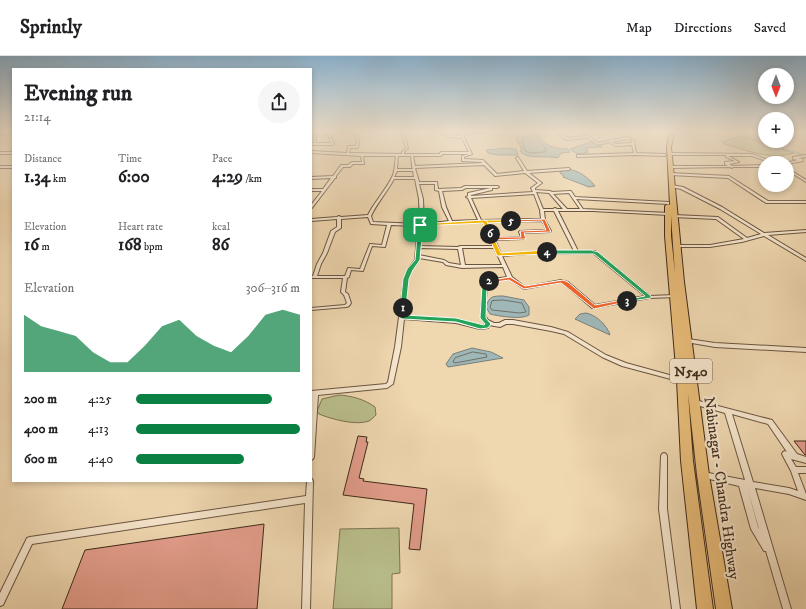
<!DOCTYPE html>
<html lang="en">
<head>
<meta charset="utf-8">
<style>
	body { margin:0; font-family:"IM FELL DW Pica",serif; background:#f6f6f6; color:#202124; height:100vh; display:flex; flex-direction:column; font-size:15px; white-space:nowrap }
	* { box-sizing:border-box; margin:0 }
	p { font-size:13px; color:#757577 }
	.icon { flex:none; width:22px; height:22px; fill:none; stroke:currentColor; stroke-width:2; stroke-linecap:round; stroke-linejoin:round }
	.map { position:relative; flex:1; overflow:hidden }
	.drawer { position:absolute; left:12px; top:12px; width:300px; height:414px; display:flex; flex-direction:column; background:#fff; border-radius:0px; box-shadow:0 2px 6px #0003 }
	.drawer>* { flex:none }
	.needle { width:26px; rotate:180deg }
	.tools { position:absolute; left:758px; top:12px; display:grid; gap:8px }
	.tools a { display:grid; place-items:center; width:36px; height:36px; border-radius:50%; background:#fff; box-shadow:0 2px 6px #0003; font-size:20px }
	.pin { position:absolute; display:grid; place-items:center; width:34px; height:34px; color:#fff; margin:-17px; border-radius:8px; box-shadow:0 2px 6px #0006 }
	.km { position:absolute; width:20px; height:20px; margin:-10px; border-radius:50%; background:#222; color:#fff; font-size:11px; line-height:20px; text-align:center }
	.round { display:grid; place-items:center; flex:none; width:42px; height:42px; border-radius:21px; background:#f6f6f6 }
	.head { display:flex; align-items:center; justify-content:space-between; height:68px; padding:0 12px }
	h1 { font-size:22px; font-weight:700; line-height:30px }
	.figures { display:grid; grid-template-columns:repeat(3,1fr); gap:6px; height:68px; padding:4px 12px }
	.figures div { display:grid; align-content:center }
	.figures b { font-size:17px; font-weight:700 }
	.figures small { font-size:11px; font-weight:400 }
	.figures p { font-size:11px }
	.chart { height:112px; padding:8px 12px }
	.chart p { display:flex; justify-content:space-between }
	.chart svg { width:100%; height:72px; margin-top:4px; fill:#0b8043; opacity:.7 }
	ul { padding:0 12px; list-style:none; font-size:13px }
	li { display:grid; grid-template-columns:64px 48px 1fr; align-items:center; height:30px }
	li i { height:10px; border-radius:5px; background:#0b8043 }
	header { display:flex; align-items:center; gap:24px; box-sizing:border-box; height:56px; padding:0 20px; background:#fff; border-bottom:1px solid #e0e0e0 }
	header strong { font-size:19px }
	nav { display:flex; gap:22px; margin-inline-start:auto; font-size:14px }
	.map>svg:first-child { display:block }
	.green { fill:#b9be8c; stroke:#7c7453 }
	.water { fill:#9fb7b7; stroke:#797f78 }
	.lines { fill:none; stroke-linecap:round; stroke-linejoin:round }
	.shore { stroke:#6f7068; stroke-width:1 }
	.canal { fill:#9fb7b7; fill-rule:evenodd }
	.building { fill:#e39d8b; stroke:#3f2a1a }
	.street-casing { stroke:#6b5540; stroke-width:2 }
	.highway-casing { stroke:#3f2a1a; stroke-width:2 }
	.street { fill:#f5e5cc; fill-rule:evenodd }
	.highway { fill:#e8bc78; fill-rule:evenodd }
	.split-1 { fill:#22a559; stroke:#fff }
	.split-2 { fill:#22a559; stroke:#fff }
	.split-3 { fill:#f0652b; stroke:#fff }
	.split-4 { fill:#22a559; stroke:#fff }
	.split-5 { fill:#f5b400; stroke:#fff }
	.split-6 { fill:#f0652b; stroke:#fff }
	.split-7 { fill:#f5b400; stroke:#fff }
	.labels { text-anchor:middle; stroke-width:4; stroke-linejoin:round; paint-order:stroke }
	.shield { fill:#f5e5cc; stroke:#76624f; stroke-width:1 }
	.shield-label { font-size:14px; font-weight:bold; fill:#3f2a1a }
	.street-label { font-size:15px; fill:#3f2a1a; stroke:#f5e5cc }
</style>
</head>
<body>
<header>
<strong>Sprintly</strong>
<nav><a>Map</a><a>Directions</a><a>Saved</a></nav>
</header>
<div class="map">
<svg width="806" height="553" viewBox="0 0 806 553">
	<rect width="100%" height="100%" fill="#efd7b0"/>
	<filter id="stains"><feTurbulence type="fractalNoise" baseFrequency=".005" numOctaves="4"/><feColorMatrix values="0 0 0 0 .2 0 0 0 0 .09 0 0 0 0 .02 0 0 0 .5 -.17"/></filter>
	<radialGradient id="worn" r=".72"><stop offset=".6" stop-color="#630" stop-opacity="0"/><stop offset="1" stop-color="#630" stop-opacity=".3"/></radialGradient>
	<g class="green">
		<path d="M741,80L794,97C771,104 747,95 725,88L722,86Z"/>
		<path d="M339,339C352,340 364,343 375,351L376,359C374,361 371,364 369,365C356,370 331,363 319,358L317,355L322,343Z"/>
		<path d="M399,472L400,517L392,518V553H333L340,473Z"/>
	</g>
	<g class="water">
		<path d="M539,78C546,91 552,92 568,93L570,96L561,97L558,102C546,99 529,104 521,96V91L516,83L517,80Z"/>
		<path d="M591,86L602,91L586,92L588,96C582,99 575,98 570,93Z"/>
		<path d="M507,92L516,93L518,99H497L488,97L486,94Z"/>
		<path d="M568,113C579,115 588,121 595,130L589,131L563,121L564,120L560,117V115Z"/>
		<path d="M503,240L524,244L529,251V259C522,264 498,260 490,258L486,251C489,240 493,240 503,240Z"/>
		<path d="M586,257C596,259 607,269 610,279L575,263L580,258Z"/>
		<path d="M472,292L491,296L503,302L448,311L446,308L453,298Z"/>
	</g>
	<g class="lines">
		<g class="shore">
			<path d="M529,76L528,81L522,84L525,95L531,97L545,96L546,93L538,84L535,76"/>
			<path d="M503,244L522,247L526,256L519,257L492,254L490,251L492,245Z"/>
			<path d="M473,296L486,298L487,301L455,307L453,306L455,302Z"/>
		</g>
		<path class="canal" d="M734,76H739L806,99V101Z"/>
	</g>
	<g class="building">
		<path d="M358,380L367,381L366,386H368L359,422L364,423L363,425L427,433L420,494L409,493L414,448L343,439Z"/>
		<path d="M794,385H806V399H805Z"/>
		<path d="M264,468L257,553H62L85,494Z"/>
	</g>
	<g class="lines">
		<g class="street-casing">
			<g id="street">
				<path d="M0,76H13V77L0,78Z"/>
				<path d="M313,76H315L316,87H331L327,76H329L334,88L333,89H311V87H314Z"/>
				<path d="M354,76H356L359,86L358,91L357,92H350L349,97L402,98V96L406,92L401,76H403L408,92L404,96V98H440V97L441,96H469L462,82L448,81L447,79L461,80L460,78L461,77L490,76L463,79L472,98L464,101V103L483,104L497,118L524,115L516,102L517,101H518L527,115L569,112L570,113L569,114L529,117L542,127L535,132V134L550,135L552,136L570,135H571L575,141L669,146V148H668L576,143L583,153L669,157V159H668L593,155H558L578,195H595L650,240L674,239H676V241L649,242L594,252H592L564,228L561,226L524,233L509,223L489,226L487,229L485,258L486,261L488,264L494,267H499L505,264H513L551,271L568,276L606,299L626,307L684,323L685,324L684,325L682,326L622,310L602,301L564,278L551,275L513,268H506L500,271L489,269L488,272L480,273L456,267L404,263L401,291L393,328L387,332L318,339L314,401L313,403L311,404V353L312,339H311V335L386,328L388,326L395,291L404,223L408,213L415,204L418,170L391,169L385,191L372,190L363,215L351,214L349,221L347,222L345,236L348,238L351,247C350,249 348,251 346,251L311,254V252L345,249L347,247L344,239L341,236L343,222H311V220H313L317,208L323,197L331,175L337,171V163L311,165V163L337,161L339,160L341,161L368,159C375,145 387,133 393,119C395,112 395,106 396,100H363L364,108H353L350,111H343L336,120V122H335L312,152H311V149L322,135H311V133H323L331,122L311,123V121L333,120L341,109H348L352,106H362L361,100L311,97V95L347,97L348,90H356L357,86ZM442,98H469L462,100V105L481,106L483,107L415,110L413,100H441L442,99ZM398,100H411L412,111L413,113H397ZM484,109L495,120L525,117L538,127L531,132L533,136L471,140V139L492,134V132H491L468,137V140L466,141L468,142L478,164L452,165L446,151L442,135L462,134L466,132H497L499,131L498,130H465L461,132L438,133L437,126H419L415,112ZM397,115H413L414,121H394ZM394,123H415L419,143L420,168L373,166L371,160C377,147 387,136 394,123ZM419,128H435V134L439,135L442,151L449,165L424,168L423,143ZM536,136L549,137L563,153H557L555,152L553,153H543ZM569,137L580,153H567L553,138ZM534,138L540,154L541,163L481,164L471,142ZM544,155H554L574,195L528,196L501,198L495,184L523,183L525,182L523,177L550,176L551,175L545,164ZM368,161L371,168L387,169L382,189L370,188L360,213L348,212L345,220H317L321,208L327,197L335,176L341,172V163ZM542,165L547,174L520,175L519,176L521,181L494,182L486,166ZM483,166L493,190H460L458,191L420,190L422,170L451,167ZM420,192L458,193L461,209L449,207L444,204L419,199ZM462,192H494L502,209H465ZM593,197L645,240L595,249L568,226L561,224L525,231L512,221L502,200L528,198ZM419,202L443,206L446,209L462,212L503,211L507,221L486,224L483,229L481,258L483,264L486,267L484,269H480L456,263L404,260L408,223L412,213L419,204Z"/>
				<path d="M555,76H558L567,82L588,80L598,87L627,81L634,84L636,97L665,98L666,99L665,100L635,99L578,101H577V99L634,97L632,89L616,90L609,86L598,89L587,82L566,84ZM627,83L632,84V87L616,88L612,86Z"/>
				<rect x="0" y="96" width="13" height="2"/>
				<path d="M669,97L752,98L776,107H772L752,100H728L739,106L729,108L732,110L765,109V111H733L732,112L730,111L670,112H669V110H728L725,108V106L735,105L726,101V99H668V98Z"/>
				<path d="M806,99V101L798,102L803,103V105L787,108V107H786L798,104L793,103V101Z"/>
				<rect x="0" y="110" width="13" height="2"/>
				<path d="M787,112L806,124V126L787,114Z"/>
				<path d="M670,117L729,120L768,145H806V147H766L728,122L671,119L670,118Z"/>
				<path d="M671,129L683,131L722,151L764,177L806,174V176L768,179L806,202V205L764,180L742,186L710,191H676V189H710L744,183L716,163L673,161V159H674L718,161L747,182L761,178L720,153L681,133L671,131Z"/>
				<path d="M688,283L715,287L806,292V296L715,291L686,286L685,285Z"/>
				<path d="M693,344H695L772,364L797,398L806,401V407L791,403L796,411H806V417H798L806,438V444L789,438L755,432L791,553H783L766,495H764L751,473L739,430L701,421L700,419L701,417L703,416L745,424L725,357L693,348L692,346ZM732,358L768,368L787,396L785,395L783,396L782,398L791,415L798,435L789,432L753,426ZM747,431L759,473L758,471Z"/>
				<path d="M664,397L666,398L667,400V453L680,553H672L659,453L661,400L662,398Z"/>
				<path d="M311,422L312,423L313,425L310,553H302L305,447L32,488L3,549L0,550V537L27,482L30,481L306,440L307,425H311Z"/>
			</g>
		</g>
		<g class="highway-casing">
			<path id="highway" d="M670,76H674L671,91L673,111L684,226L709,419L732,553H716L697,419L688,337L693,405L713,553H697L681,405L677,324L665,180V150L668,148L670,149L667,91ZM671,160L675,217L671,180Z"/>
		</g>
		<use href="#street" class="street"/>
		<use href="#highway" class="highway"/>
	</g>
	<linearGradient id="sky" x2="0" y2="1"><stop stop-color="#8bb5d4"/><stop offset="0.49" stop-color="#f8eddb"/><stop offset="1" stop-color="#f8eddb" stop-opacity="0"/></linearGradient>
	<rect width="806" height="154" fill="url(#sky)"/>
	<path class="split-1" d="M420,168L423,169L420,204L413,214L409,223L406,252L403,254L400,252L403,223L407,213L415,204L418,169Z"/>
	<path class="split-2" d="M489,223L491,225L487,229L486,262L491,268L488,272L480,273L456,266L402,263L399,261L400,252L403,250L406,252L405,259L456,262L484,269L485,268L480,262L482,229Z"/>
	<path class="split-3" d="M510,221L525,230L563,224L568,226L595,249L627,243L630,245L594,253L561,227L524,233L509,224L489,227L486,225Z"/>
	<path class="split-4" d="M591,194L598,196L651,240V242L625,246V244L645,240L594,198H547L544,196L547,194Z"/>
	<path class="split-5" d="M484,164H511L514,165L511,166L487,167L501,197L547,194L549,196L547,198L497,200L482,165Z"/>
	<path class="split-6" d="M545,163L551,176L524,177L526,183L492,184L487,178L492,177L494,181H521L520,175L546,174L542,165L511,166L510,164Z"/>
	<path class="split-7" d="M484,164L487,165L492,179H488L483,167L420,170L418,169L420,168Z"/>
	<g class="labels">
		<rect class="shield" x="670" y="303" width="42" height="24" rx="3"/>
		<g class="shield-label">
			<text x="691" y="320">N540</text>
		</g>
		<g class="street-label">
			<text transform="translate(722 432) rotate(82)" y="5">Nabinagar - Chandra Highway</text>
		</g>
	</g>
	<rect width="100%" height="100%" filter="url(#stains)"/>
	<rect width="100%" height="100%" fill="url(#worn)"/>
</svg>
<div class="tools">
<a><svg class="needle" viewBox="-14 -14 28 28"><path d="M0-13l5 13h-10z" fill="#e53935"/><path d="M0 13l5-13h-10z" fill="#757577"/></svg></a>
<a>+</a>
<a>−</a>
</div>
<div class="pin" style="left:420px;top:169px;background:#1e9e55"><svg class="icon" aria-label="arrive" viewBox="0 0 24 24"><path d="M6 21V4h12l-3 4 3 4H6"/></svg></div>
<b class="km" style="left:403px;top:252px">1</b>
<b class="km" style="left:489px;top:225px">2</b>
<b class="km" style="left:627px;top:245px">3</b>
<b class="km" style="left:547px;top:196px">4</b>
<b class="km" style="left:511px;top:165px">5</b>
<b class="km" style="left:490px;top:178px">6</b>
<section class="drawer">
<div class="head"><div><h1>Evening run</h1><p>21:14</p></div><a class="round"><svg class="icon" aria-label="share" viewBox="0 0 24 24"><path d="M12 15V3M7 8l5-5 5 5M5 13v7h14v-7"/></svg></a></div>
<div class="figures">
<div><p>Distance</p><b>1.34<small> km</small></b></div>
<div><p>Time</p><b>6:00</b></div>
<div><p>Pace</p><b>4:29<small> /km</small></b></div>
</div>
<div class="figures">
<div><p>Elevation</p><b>16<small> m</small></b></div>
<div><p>Heart rate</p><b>168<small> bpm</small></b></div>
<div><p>kcal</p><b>86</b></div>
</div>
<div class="chart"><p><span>Elevation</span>306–316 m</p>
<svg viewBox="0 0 160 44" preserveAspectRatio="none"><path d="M0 44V9L10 16L20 19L30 22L40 32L50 38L60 38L70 28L80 16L90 12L100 22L110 28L120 32L130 22L140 9L150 6L160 9V44z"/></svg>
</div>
<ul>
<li><b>200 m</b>4:25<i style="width:83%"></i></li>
<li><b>400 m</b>4:13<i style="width:100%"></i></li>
<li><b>600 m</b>4:40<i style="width:66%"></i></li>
</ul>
</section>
</div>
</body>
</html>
